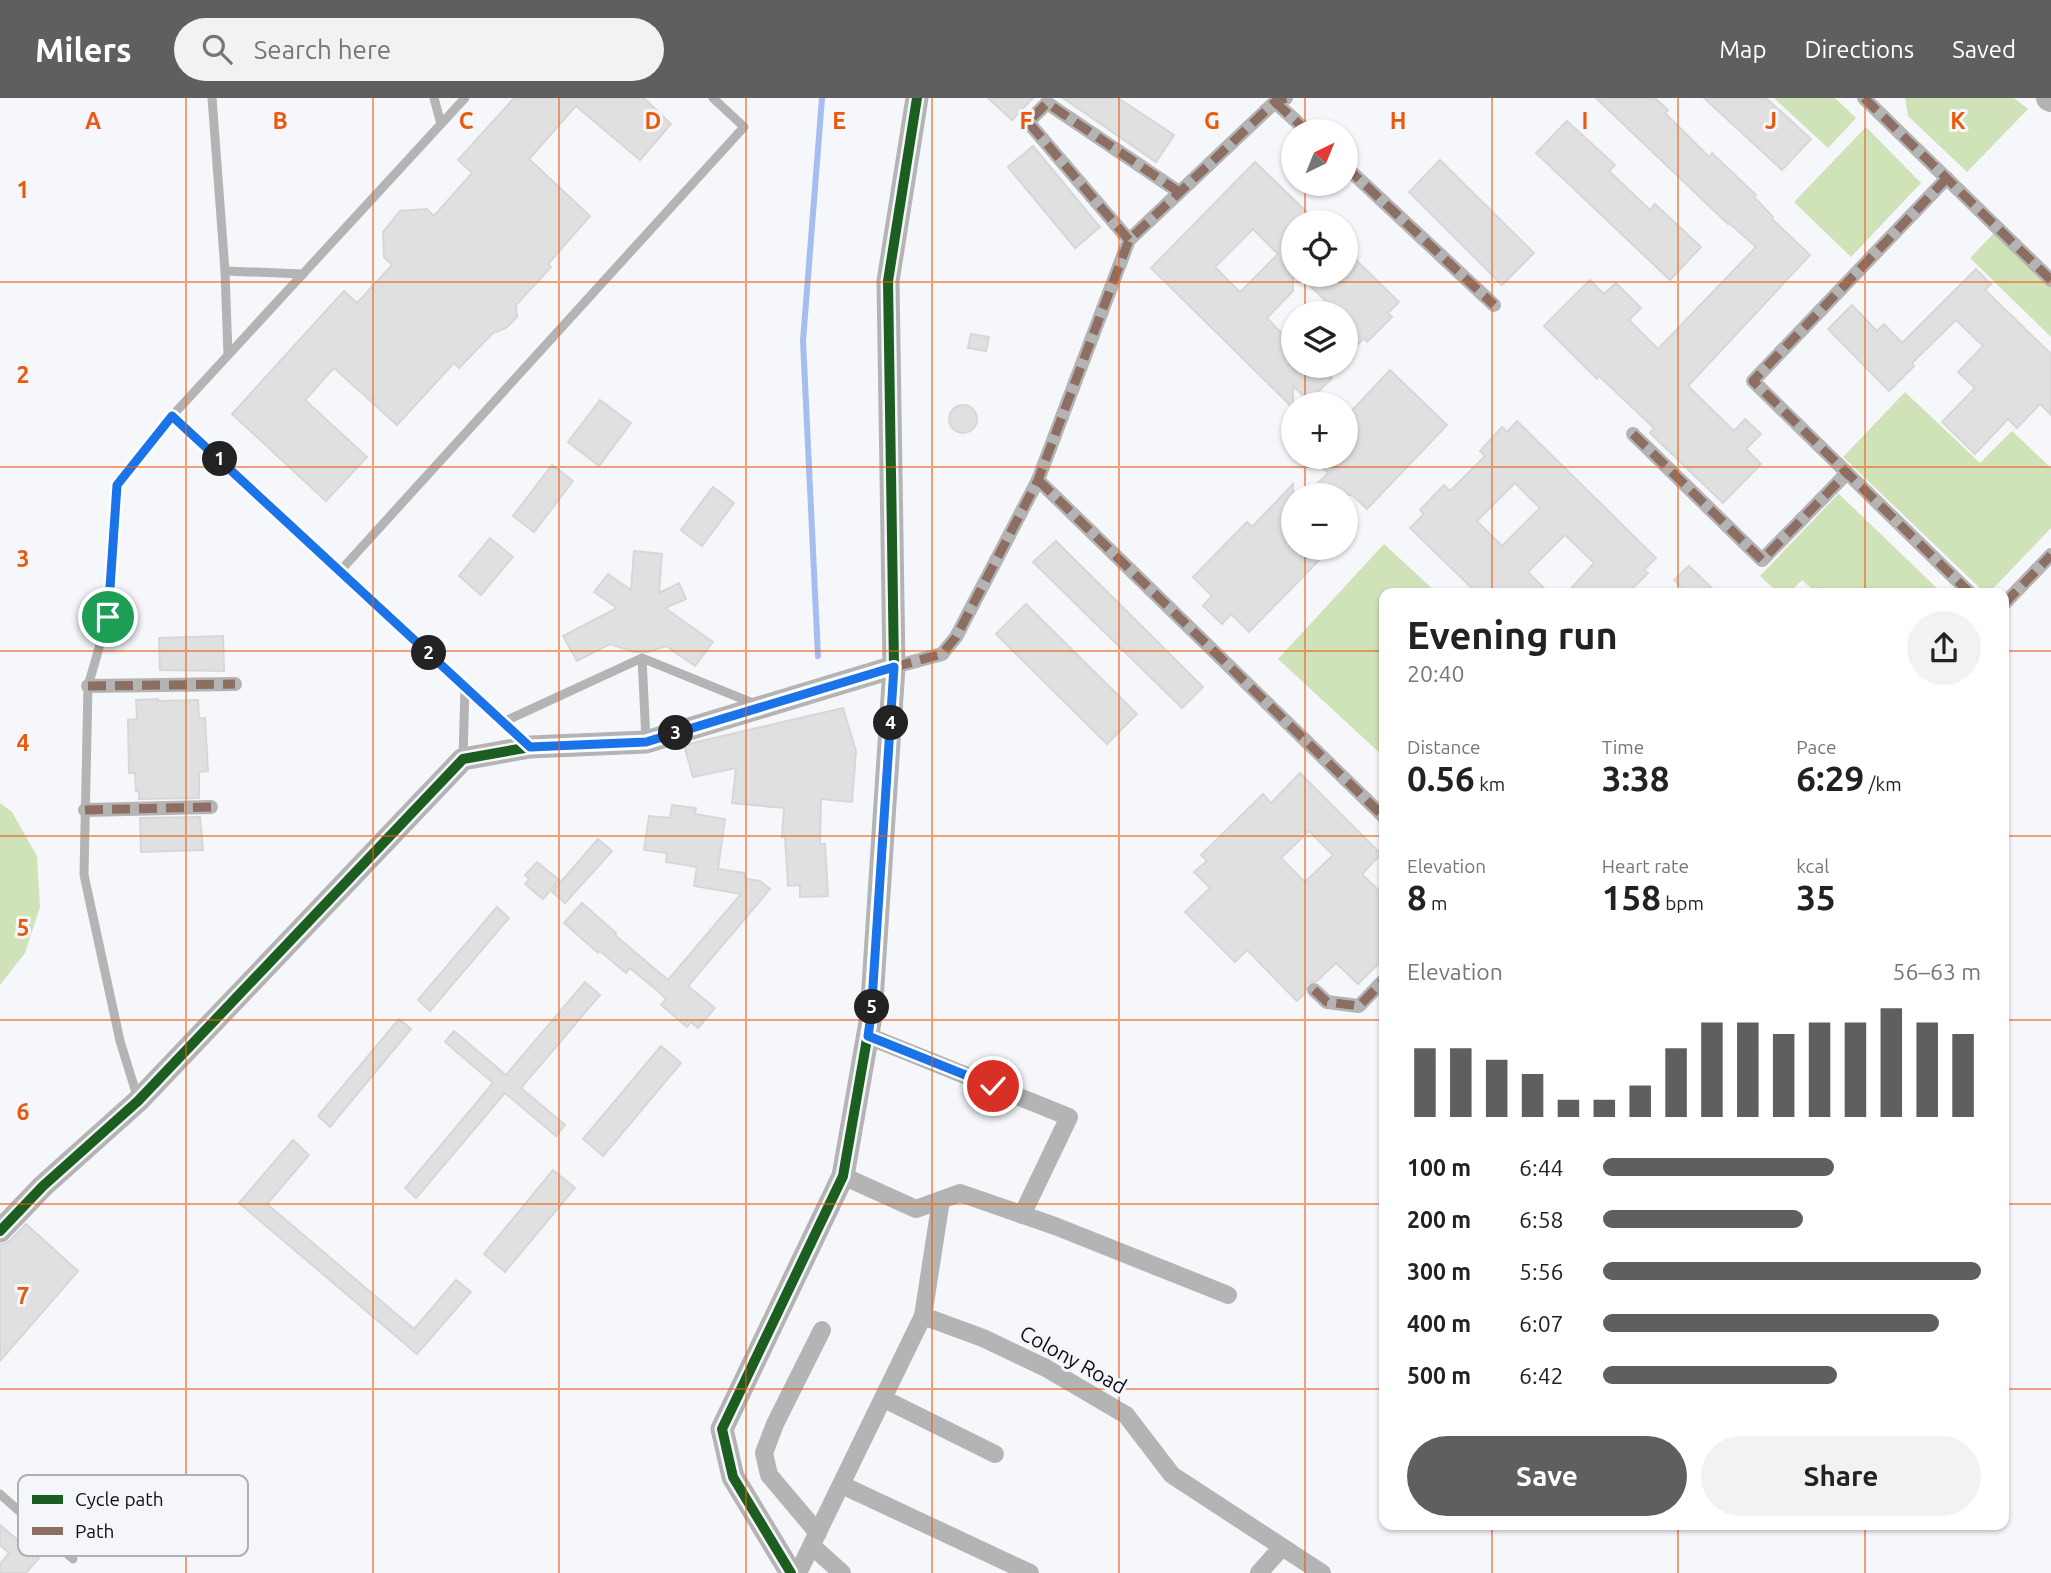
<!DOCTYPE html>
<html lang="en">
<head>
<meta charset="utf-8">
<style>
	body { margin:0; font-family:Ubuntu,sans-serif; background:#f2f2f2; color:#222; height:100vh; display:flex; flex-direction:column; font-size:26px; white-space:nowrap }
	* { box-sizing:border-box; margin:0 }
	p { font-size:23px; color:#767676 }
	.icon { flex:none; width:38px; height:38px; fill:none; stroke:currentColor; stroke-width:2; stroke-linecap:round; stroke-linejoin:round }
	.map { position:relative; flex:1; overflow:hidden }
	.details { position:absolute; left:1379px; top:490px; width:630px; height:942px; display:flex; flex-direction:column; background:#fff; border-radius:14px; box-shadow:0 2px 5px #0004 }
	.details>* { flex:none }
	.needle { width:46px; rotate:43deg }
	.buttons { position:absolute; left:1281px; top:21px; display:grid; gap:14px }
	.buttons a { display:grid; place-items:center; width:77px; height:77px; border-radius:50%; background:#fff; box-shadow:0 2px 5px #0004; font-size:35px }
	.pin { position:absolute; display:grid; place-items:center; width:60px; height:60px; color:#fff; margin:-30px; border:4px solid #fff; border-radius:50%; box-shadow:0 2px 7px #0007 }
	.km { position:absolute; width:35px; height:35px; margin:-18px; border-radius:50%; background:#222; color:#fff; font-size:19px; line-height:35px; text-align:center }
	.round { display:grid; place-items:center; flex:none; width:74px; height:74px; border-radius:37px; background:#f2f2f2 }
	.head { display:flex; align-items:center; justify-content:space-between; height:119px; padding:0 28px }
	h1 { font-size:38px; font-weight:700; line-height:52px }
	.metrics { display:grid; grid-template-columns:repeat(3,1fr); gap:10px; height:119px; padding:7px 28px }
	.metrics div { display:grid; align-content:center }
	.metrics b { font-size:35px; font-weight:700 }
	.metrics small { font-size:19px; font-weight:400 }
	.metrics p { font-size:19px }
	.chart { height:196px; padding:14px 28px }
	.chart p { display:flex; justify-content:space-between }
	.chart svg { width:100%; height:126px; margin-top:7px; stroke:#5f5f62; stroke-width:6 }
	.action { display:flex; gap:14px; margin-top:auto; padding:14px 28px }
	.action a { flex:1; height:80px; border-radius:42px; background:#5f5f62; color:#fff; font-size:28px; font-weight:700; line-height:80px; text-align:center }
	.action a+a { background:#f2f2f2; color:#222 }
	ul { padding:0 28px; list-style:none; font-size:23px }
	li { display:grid; grid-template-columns:112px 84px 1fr; align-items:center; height:52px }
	li i { height:18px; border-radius:9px; background:#5f5f62 }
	header { display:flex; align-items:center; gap:42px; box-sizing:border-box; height:98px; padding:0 35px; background:#5f5f62; color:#fff }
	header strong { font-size:33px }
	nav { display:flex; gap:38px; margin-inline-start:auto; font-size:24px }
	.search { width:490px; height:63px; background:#f2f2f2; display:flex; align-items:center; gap:18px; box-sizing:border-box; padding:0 24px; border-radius:38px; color:#767676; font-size:26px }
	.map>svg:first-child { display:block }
	.green { fill:#d0e2b8 }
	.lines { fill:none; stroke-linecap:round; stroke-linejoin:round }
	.stream { stroke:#a5bdf0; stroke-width:6 }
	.building { fill:#e1e0e1; stroke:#d8d7d8; stroke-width:2; fill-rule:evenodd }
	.service { stroke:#b5b4b4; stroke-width:9 }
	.pedestrian { stroke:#b5b4b4; stroke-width:14 }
	.minor { stroke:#b5b4b4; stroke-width:18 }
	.tertiary { stroke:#b5b4b4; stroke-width:23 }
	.secondary { stroke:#b3b3b4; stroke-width:26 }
	.quiet { stroke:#8d6e63; stroke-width:9; stroke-dasharray:18 9; stroke-linecap:butt }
	.cycleway-casing { stroke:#f5f6fc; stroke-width:15 }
	.cycleway { stroke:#1b5e20; stroke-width:10 }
	.route-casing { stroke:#fff; stroke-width:14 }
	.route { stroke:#1a73e8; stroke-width:9 }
	.grid { fill:none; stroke:#e8590c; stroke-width:2; stroke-opacity:0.55 }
	.labels { text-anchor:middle; stroke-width:6; stroke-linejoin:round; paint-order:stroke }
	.street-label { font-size:21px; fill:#0d0d0f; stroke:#f5f6fc }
	.key { fill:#f5f6fc; stroke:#afb0b5; stroke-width:2 }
	.key-label { font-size:19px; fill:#0d0d0f }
	.grid-label { font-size:23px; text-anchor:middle; font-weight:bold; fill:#e8590c; stroke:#f5f6fc; stroke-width:6; stroke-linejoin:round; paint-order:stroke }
</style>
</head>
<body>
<header>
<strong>Milers</strong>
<div class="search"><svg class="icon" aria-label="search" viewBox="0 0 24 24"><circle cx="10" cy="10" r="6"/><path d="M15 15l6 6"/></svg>Search here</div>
<nav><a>Map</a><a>Directions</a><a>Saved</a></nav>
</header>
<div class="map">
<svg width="2051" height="1475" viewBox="0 0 2051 1475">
	<rect width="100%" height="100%" fill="#f6f7fb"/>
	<g class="green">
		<path d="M1774,0H1835L1856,20L1828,50Z"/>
		<path d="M1905,0H2014L2028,11L1967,74L1908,18Z"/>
		<path d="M1866,29L1921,85L1851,159L1794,104Z"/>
		<path d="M1995,134L2051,188V239L1970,160Z"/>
		<path d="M1905,294L1980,365L2012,333L2051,370V430L1989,495H1985L1843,359Z"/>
		<path d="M1838,396H1839L1942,495H1816L1802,482L1789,495H1778L1760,478Z"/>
		<path d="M1384,446L1437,495H1384V659L1278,561Z"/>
		<path d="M0,705L12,714L37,758L40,809L25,855L0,887Z"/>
	</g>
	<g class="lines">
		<path class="stream" d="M818,558L803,243L822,0"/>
	</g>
	<g class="building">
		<path d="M514,0H644L671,26L640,62L576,8L529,61L590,118L548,166L551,169L516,207L517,219L506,230L493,235L459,270L454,265L397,327L334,270L305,302L367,359L326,403L232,316L344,193L357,205L392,167L384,159L383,134L400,113L427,111L434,118L472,75L458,62Z"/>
		<path d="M988,0H1033L1012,22Z"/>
		<path d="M1063,0H1118L1174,37L1156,64Z"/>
		<path d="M1596,0H1655L1668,12L1665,15L1709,59L1712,55L1756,97L1754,99L1773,119L1772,121L1810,157L1688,288L1734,333L1745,321L1761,336L1746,351L1761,366L1723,405L1650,335L1654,330L1599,278L1597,281L1544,228L1590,182L1604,196L1616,185L1641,210L1629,222L1658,251L1756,149L1729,125L1728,126Z"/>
		<path d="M1704,0H1766L1811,41L1782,72Z"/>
		<path d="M1567,23L1615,67L1609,73L1650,112L1655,106L1701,149L1670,182L1536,55Z"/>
		<path d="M1033,48L1100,129L1075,150L1008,69Z"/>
		<path d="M1440,62L1534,155L1502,187L1409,94Z"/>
		<path d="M1255,64L1317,124H1293V193L1267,220L1293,247V268H1336L1328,276L1332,280L1309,303L1293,288V310L1151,170ZM1253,131L1278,156L1240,194L1215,169Z"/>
		<path d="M1346,152L1399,204L1388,215L1392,219L1367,244L1364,240L1346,258V215H1321L1330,207L1299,177H1346Z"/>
		<path d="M1976,171L1991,186L1985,192L2051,256V317L2040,306L2017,330L2008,321L1975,356L1942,324L1975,290L1958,274L1983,248L1956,222L1912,265L1914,268L1889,293L1828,231L1852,207L1877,233L1884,226L1902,245Z"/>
		<path d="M971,236L989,239L986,253L968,250Z"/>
		<path d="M1390,272L1447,327L1367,411L1352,397H1306L1328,375L1312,359H1346V319Z"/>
		<path d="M600,302L631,325L599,368L568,344Z"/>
		<circle cx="963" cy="321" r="14"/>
		<path d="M1517,323L1656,460L1644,472L1648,475L1628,495H1567L1594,465L1565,437L1528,474L1549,495H1477L1410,430L1424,416L1420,412L1444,387L1450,393L1485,358L1480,353L1502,329L1507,334ZM1515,385L1540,410L1502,448L1477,423Z"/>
		<path d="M552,367L573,383L534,434L513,418Z"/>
		<path d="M1293,386V450H1331L1249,534L1231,516L1222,526L1203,508L1212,498L1193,479L1247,424L1252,429Z"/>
		<path d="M713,389L734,405L702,448L681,432Z"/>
		<path d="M490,440L513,459L481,497L459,478Z"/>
		<path d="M1056,443L1203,589L1182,610L1033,464Z"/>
		<path d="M634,453L662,456L659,495L679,485L686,501L665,510L713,544L695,568L666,548L648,554H634L610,546L577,563L563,538L617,510L594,494L608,476L631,492Z"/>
		<path d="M1689,468L1717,495H1687L1674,482Z"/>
		<path d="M1026,506L1137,616L1107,646L996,536Z"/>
		<path d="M223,538L224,573L160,572L159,540Z"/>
		<path d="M158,601V603L198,602L199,620H205L208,673L199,674V700L139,701V693H136L135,675H129L128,622L137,621L136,602Z"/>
		<path d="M843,610L856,653L852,704L821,701L820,746H825L828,798L800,799V787L788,788L785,739H782L784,710L732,705L736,670L693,679L684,647Z"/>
		<path d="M1300,675L1381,756L1362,776L1384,798V860L1358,886L1336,865L1317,883L1307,885L1305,895L1297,903L1247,852L1235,864L1185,814L1210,790L1194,774L1207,763L1201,757L1263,696L1271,705ZM1309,733L1333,757L1305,784L1281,760Z"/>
		<path d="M672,707L696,710L695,716L725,721L718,771L744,775L746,781L760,783L770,791L688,888L715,910L698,930L691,924L687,929L661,907L666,901L659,894L630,870L626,875L600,853L598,855L564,825L582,805L616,835L615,837L668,882L741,796L694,788L697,769L666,764L667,755L644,752L649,718L670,720Z"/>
		<path d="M200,719L203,752L141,754L140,720Z"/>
		<path d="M598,741L612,753L565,805L552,794Z"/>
		<path d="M537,764L559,782L543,801L525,786L529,781L525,777Z"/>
		<path d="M497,809L509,820L430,913L418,902Z"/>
		<path d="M585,884L600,897L521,990L565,1027L556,1038L505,995L416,1100L405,1090L493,985L445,944L454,933L506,977Z"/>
		<path d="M399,921L411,931L330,1029L318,1018Z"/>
		<path d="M661,948L681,965L603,1058L583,1041Z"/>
		<path d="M293,1042L309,1057L267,1106L414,1231L456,1182L471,1194L417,1256L239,1105Z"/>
		<path d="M553,1072L575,1090L505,1174L484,1156Z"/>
		<path d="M26,1126L78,1173L0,1263V1147L10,1143Z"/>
		<path d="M0,1427L39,1460L26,1475H0V1466L9,1455L0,1447Z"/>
	</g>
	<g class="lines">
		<g class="service">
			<path d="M212,0L225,173L228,257"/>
			<path d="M434,0L441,26"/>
			<path d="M465,0L172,318L526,646"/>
			<path d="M225,173L303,176"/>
			<path d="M341,472L744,29L713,0"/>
			<path d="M642,560L646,642"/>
			<path d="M503,624L642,560L755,606"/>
			<path d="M463,659L465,590"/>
			<path d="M138,1001L120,943L84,777L88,588L108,519L117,387L172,318"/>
			<path d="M0,1396L73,1461"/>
		</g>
		<g class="pedestrian">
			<path d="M1864,0L2051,182"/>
			<path d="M1275,4L1307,33"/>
			<path d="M1346,69L1494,207"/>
			<path d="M1947,80L1753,283L1970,495"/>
			<path d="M1129,142L1028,24L1047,5L1179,94"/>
			<path d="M1633,336L1762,462L1847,375"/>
			<path d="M1038,382L1384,719"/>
			<path d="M2004,506L2051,457"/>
			<path d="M894,569L942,556L956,539L1038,382L1129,142L1275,4L1286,0"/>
			<path d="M88,588L235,586"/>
			<path d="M85,712L211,709"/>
			<path d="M1314,892L1327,904L1359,908L1384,882"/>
		</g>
		<g class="minor">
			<path d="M868,938L1069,1019L1022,1117"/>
			<path d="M843,1078L916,1111L960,1095L1055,1128L1228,1197"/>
			<path d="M923,1218L941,1102"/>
			<path d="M884,1301L995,1356"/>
			<path d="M842,1387L1030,1475"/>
			<path d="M818,1435L769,1377L764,1355L775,1326L822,1232"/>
			<path d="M812,1448L842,1475"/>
			<path d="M798,1475L923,1218L983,1240L1046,1270L1126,1317L1172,1377L1322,1475"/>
			<path d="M1259,1475L1282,1449"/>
		</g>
		<g class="tertiary">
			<path d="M0,1133L43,1088L138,1003L463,661L530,649L646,644L894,569"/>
			<path d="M791,1475L733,1379L722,1331L843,1078L871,918L894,569L888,183L917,0"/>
		</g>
		<path class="secondary" d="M2049,0L2051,1"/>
		<g class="quiet">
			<path d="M1864,0L2051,182"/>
			<path d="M1275,4L1307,33"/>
			<path d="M1346,69L1494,207"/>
			<path d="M1947,80L1753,283L1970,495"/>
			<path d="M1129,142L1028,24L1047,5L1179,94"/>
			<path d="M1633,336L1762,462L1847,375"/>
			<path d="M1038,382L1384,719"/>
			<path d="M2004,506L2051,457"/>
			<path d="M894,569L942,556L956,539L1038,382L1129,142L1275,4L1286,0"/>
			<path d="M88,588L235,586"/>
			<path d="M85,712L211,709"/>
			<path d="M1314,892L1327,904L1359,908L1384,882"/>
		</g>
		<g class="cycleway-casing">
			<g id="cycleway">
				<path d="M0,1133L43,1088L138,1003L463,661L530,649L646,644L894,569"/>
				<path d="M791,1475L733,1379L722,1331L843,1078L871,918L894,569L888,183L917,0"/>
			</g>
		</g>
		<use href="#cycleway" class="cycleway"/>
	</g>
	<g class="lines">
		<g class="route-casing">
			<path id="route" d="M108,519L117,387L172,318L530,649L646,644L894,569L871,918L868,938L993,988"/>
		</g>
		<use href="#route" class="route"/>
	</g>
	<path class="grid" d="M186,0V1475M373,0V1475M559,0V1475M746,0V1475M932,0V1475M1119,0V1475M1305,0V33M1492,0V495M1678,0V495M1865,0V495M1305,86V124M1305,177V215M0,184H2051M1305,268V306M1305,359V397M0,369H2051M1305,450V1475M0,553H1384M2004,553H2051M0,738H1384M2004,738H2051M0,922H1384M2004,922H2051M0,1106H1384M2004,1106H2051M0,1291H1384M2004,1291H2051M1492,1426V1475M1678,1426V1475M1865,1426V1475"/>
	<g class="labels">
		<g class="street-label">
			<text transform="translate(1073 1262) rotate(29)" y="7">Colony Road</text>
		</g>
	</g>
	<rect x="18" y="1377" width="230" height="81" rx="10" class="key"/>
	<rect x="32" y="1397" width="31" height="9" fill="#1b5e20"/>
	<rect x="32" y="1429" width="31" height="8" fill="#8d6e63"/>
	<g class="key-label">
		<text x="75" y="1408">Cycle path</text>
		<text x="75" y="1440">Path</text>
	</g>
	<g class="grid-label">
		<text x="93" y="31">A</text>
		<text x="280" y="31">B</text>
		<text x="466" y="31">C</text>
		<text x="653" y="31">D</text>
		<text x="839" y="31">E</text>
		<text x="1026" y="31">F</text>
		<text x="1212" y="31">G</text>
		<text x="1398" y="31">H</text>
		<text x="1585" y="31">I</text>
		<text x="1771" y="31">J</text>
		<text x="1958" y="31">K</text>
		<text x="23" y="100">1</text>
		<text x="23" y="285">2</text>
		<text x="23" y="469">3</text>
		<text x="23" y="653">4</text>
		<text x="23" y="838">5</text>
		<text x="23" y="1022">6</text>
		<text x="23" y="1206">7</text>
	</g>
</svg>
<div class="buttons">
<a><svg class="needle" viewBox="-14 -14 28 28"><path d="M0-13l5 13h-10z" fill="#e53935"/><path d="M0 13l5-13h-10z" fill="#767676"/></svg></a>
<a><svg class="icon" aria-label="locate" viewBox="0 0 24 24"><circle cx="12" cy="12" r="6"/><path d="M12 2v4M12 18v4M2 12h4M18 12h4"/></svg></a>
<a><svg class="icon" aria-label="layers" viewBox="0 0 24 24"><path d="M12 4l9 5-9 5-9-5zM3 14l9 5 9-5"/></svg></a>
<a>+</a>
<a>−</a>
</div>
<div class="pin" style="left:108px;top:519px;background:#1e9e55"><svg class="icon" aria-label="arrive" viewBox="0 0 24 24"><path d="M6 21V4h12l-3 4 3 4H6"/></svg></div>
<div class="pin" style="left:993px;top:988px;background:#d93025"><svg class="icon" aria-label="check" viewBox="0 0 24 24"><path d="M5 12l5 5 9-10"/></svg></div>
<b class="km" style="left:220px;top:361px">1</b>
<b class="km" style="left:429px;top:555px">2</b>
<b class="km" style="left:676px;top:635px">3</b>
<b class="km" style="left:891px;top:625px">4</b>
<b class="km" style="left:872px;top:909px">5</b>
<section class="details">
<div class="head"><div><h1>Evening run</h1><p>20:40</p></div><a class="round"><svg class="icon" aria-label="share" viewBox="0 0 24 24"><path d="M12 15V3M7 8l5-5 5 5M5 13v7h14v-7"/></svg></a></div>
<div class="metrics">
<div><p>Distance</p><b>0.56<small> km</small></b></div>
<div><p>Time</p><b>3:38</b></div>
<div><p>Pace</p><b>6:29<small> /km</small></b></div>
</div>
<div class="metrics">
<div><p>Elevation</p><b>8<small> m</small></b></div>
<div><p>Heart rate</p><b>158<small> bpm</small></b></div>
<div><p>kcal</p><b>35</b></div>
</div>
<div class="chart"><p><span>Elevation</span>56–63 m</p>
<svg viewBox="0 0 160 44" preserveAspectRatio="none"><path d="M5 44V20M15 44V20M25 44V24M35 44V29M45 44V38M55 44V38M65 44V33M75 44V20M85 44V11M95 44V11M105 44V15M115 44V11M125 44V11M135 44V6M145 44V11M155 44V15"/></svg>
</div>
<ul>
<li><b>100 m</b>6:44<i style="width:61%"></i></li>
<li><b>200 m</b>6:58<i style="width:53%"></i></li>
<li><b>300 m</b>5:56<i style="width:100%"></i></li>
<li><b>400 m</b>6:07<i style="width:89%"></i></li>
<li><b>500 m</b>6:42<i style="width:62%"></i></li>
</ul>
<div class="action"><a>Save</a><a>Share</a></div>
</section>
</div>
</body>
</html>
